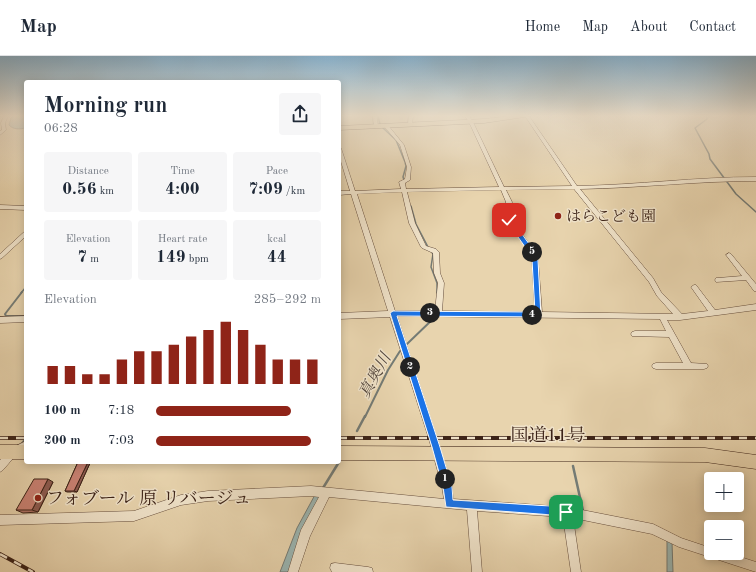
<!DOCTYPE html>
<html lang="en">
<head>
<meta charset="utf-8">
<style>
	body { margin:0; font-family:"Old Standard TT","Noto Serif JP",serif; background:#f6f6f7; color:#1f2937; height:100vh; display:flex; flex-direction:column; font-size:15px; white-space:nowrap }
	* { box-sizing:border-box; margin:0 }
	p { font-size:13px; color:#747a83 }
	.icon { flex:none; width:22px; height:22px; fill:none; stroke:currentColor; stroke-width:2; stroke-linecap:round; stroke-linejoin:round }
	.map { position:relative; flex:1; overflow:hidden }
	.side { position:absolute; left:24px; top:24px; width:317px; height:384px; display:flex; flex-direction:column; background:#fff; border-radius:4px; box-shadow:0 2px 10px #0003 }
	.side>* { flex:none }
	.controls { position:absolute; left:704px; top:416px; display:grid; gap:8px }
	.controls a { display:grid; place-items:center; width:40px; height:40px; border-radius:4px; background:#fff; box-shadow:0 2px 10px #0003; font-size:20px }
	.pin { position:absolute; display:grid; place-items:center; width:34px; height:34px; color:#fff; margin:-17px; border-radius:8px; box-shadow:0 2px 6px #0006 }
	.km { position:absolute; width:20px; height:20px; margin:-10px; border-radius:50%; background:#222; color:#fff; font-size:11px; line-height:20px; text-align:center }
	.round { display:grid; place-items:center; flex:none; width:42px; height:42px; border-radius:4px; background:#f6f6f7 }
	.overview { display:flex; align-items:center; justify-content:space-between; height:68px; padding:0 20px }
	h1 { font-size:22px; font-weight:800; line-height:30px }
	.stats { display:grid; grid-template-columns:repeat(3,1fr); gap:6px; height:68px; padding:4px 20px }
	.stats div { display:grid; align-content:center; border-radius:4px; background:#f6f6f7; text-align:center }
	.stats b { font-size:17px; font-weight:800 }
	.stats small { font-size:11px; font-weight:400 }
	.stats p { font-size:11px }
	.chart { height:112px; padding:8px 20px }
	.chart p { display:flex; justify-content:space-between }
	.chart svg { width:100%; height:72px; margin-top:4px; stroke:#8f2418; stroke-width:6 }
	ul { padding:0 20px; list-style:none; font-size:13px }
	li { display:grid; grid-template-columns:64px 48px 1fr; align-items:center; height:30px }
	li i { height:10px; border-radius:5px; background:#8f2418 }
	header { display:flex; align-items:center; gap:24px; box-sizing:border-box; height:56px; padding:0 20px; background:#fff; border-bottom:1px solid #e0e1e3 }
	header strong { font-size:19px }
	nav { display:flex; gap:22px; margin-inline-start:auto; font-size:14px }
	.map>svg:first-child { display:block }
	.water { fill:#9ab6b3; stroke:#747b75 }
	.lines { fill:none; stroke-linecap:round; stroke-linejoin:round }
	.stream-far2 { stroke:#747b75; stroke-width:1.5 }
	.stream-far1 { stroke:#747b75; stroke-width:2 }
	.stream { stroke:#747b75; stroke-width:2.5 }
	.minor-casing { stroke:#674f3e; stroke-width:1 }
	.major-casing { stroke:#3c2318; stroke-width:1 }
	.highway-casing { stroke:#3c2318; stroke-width:1 }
	.minor { fill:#f0e3ca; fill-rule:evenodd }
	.major { fill:#e8d4ae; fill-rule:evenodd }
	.highway { fill:#e8d4ae; fill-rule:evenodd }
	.rail-casing { stroke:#3c2318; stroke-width:4 }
	.rail { stroke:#f0e3ca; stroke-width:2.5; stroke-dasharray:8; stroke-linecap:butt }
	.wall { fill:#ae7064; stroke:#3c2318 }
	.shaded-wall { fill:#8d5b51; stroke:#3c2318 }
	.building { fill:#ca8274; stroke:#3c2318 }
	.route { fill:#1a73e8; stroke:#fff }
	.poi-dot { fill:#8f2418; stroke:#f0e3ca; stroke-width:1.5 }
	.labels { text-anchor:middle; stroke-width:3; stroke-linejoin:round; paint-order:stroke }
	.poi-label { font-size:15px; fill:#3c2318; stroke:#f0e3ca; text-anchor:start }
	.water-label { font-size:16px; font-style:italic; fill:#54483f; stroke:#f0e3ca }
	.near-street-label { font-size:18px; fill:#3c2318; stroke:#f0e3ca }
	.near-poi-label { font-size:18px; fill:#3c2318; stroke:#f0e3ca; text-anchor:start }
</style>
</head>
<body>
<header>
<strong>Map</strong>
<nav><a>Home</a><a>Map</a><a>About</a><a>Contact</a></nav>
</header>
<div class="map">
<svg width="756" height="516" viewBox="0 0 756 516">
	<rect width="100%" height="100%" fill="#e8d4ae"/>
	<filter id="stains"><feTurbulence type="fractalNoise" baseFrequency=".005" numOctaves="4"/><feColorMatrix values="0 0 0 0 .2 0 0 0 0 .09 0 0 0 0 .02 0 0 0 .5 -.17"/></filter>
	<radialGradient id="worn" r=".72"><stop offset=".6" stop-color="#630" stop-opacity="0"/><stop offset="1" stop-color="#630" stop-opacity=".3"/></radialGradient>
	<g class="water">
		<path d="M13,60H26V72C19,73 14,74 9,69L11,62Z"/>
		<path d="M316,437L323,438L288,516H280L297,472Z"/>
		<path d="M667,483L672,486L673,516H667Z"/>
	</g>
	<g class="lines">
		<g class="stream-far2">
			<path d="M378,60L380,68"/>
			<path d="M707,60V63L695,72L709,98L710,103L736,138L756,156"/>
			<path d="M383,72L396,84L405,106L406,110L403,121L404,124"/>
			<path d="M411,150L416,168L428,191"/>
			<path d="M431,195L433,198L431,211L437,227V237"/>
			<path d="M21,237L26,231"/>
		</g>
		<g class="stream-far1">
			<path d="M22,236L5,258L6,260H26"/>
			<path d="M407,288L435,261"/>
			<path d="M365,361L388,314L400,295"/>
		</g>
		<g class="stream">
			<path d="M357,375L365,360"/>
			<path d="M22,388L26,382"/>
			<path d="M573,410L583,455"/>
			<path d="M323,432L339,406"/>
		</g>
		<g class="minor-casing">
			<g id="minor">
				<path d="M4,60H8L5,67L6,74L0,79V75L2,74L1,67Z"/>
				<path d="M373,60H377L378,71L374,70Z"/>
				<path d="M409,60H413L412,68L410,69L408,68Z"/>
				<path d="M465,60H469L473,66L504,131L572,130L525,60H529L577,130C637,129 696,121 756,121V125C697,125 639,132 580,133L653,222L661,236L682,258L708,255L691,231L694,229H696L715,254L756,248V254L680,264H667L691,307L707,308L708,310L707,312L704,313H656L653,312L652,310L653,308L656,307H683L669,281L632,280L631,278L632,276L635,275H666L660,263L397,260L437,383L452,431L453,443L567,451L653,468L681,482L711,492V497H728L756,506V516L679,491L652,478L573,462L581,516H571L563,461L477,455L482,516H472L467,454L329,441L310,480L298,516H288L301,474L319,441L311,440L208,445L181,449L134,465L0,469V459L134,455L181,439L208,435L311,430L444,443L442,431L429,383L390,261L339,263V257L388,255L351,138L339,139V135H350L339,99V91L341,92L355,135L401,133L399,126L405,123L407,111L400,89L383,69L385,68H387L404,89L411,111L410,124L405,127L406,133L499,131L469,66ZM574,133L649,226L657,240L673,258L542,256L538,204L535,196L512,164L510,159L512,146L506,134ZM501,134L506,146L504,159L506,164L530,197L532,204L535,256L442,255L444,227L440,217L439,196L436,193L426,190L415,167L407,136ZM402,136L409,167L421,191L422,192L433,197L434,217L438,227L435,255H395L357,138Z"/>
				<path d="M0,149L26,150V154L0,153Z"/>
				<path d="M26,175V180L2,202L0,203V198L24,176Z"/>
				<path d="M729,197L731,198L756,228V235H754L746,224L716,226L715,224L716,222H718L742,220L726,199Z"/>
				<path d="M26,260V266L0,267V261Z"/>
				<path d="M26,385V394L16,399L3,414L0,416V404L10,393Z"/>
				<path d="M335,507L368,511L372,512L373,516H332L330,512L331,508Z"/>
			</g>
		</g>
		<g class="major-casing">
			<path id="major" d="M511,60H531L484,67L339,74V70L484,63Z"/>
		</g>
		<g class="highway-casing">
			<g id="highway">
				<rect x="0" y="389" width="26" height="14"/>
				<path d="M339,390L705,392L756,399V413L705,406L339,404Z"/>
			</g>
		</g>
		<use href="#minor" class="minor"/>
		<use href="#major" class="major"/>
		<use href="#highway" class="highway"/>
		<g class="rail-casing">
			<g id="rail">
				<path d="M0,382H26"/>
				<path d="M339,382H756"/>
				<path d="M0,498L33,516"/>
			</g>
		</g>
		<use href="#rail" class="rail"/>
	</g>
	<g class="wall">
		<path d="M78,406H88L90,407L77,436H67L65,435Z"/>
		<path d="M53,426L38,456L23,457L16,454Z"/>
	</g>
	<g class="shaded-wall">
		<path d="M88,406L90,407L77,436L74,435Z"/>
		<path d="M48,423L53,426L38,456L32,454Z"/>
	</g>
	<g class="building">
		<path d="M78,406H88L74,435H65Z"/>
		<path d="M34,423H48L32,454H16Z"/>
	</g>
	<linearGradient id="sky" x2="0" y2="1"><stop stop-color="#89b5d3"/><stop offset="0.45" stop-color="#f5ecdb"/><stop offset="1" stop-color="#f5ecdb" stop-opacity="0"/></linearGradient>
	<rect width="756" height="133" fill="url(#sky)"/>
	<path class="route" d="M507,163H511L535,196L538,204L541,261L397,260L440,391L452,431L453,444L566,451L570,452L571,456L570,459L566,460L446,451L443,431L432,391L390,257L393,255L535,256L532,204L530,198L506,164Z"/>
	<g class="poi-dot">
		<circle cx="558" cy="160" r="4"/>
		<circle cx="38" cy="442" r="4"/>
	</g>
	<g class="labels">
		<g class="poi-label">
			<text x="566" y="165">はらこども園</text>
		</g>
		<g class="water-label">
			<text transform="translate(374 319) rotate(-61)" y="6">真奥川</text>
		</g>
		<g class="near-street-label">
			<text x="548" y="385">国道11号</text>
		</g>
		<g class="near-poi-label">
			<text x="46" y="448">フォブール 原 リバージュ</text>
		</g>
	</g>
	<rect width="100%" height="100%" filter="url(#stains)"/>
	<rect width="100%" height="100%" fill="url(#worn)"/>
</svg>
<div class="controls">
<a>+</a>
<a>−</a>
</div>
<div class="pin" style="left:566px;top:456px;background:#1e9e55"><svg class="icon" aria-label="arrive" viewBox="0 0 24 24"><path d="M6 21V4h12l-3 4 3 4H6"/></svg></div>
<div class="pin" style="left:509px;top:164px;background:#d93025"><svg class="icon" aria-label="check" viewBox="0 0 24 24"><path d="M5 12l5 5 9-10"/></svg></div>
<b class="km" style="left:445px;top:423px">1</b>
<b class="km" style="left:410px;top:311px">2</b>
<b class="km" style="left:430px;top:257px">3</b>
<b class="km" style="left:532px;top:259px">4</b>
<b class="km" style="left:532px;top:196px">5</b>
<section class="side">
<div class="overview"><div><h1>Morning run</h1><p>06:28</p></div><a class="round"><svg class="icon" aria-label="share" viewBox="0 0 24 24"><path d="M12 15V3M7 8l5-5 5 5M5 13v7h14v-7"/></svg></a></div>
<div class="stats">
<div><p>Distance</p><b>0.56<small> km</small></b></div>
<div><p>Time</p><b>4:00</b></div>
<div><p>Pace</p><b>7:09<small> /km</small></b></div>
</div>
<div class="stats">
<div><p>Elevation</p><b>7<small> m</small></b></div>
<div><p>Heart rate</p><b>149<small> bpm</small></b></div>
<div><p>kcal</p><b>44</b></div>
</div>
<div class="chart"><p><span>Elevation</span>285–292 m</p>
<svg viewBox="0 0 160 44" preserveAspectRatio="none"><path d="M5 44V33M15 44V33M25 44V38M35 44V38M45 44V29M55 44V24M65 44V24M75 44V20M85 44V15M95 44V11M105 44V6M115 44V11M125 44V20M135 44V29M145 44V29M155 44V29"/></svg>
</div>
<ul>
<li><b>100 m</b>7:18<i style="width:82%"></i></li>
<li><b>200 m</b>7:03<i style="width:94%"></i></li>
</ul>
</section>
</div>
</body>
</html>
